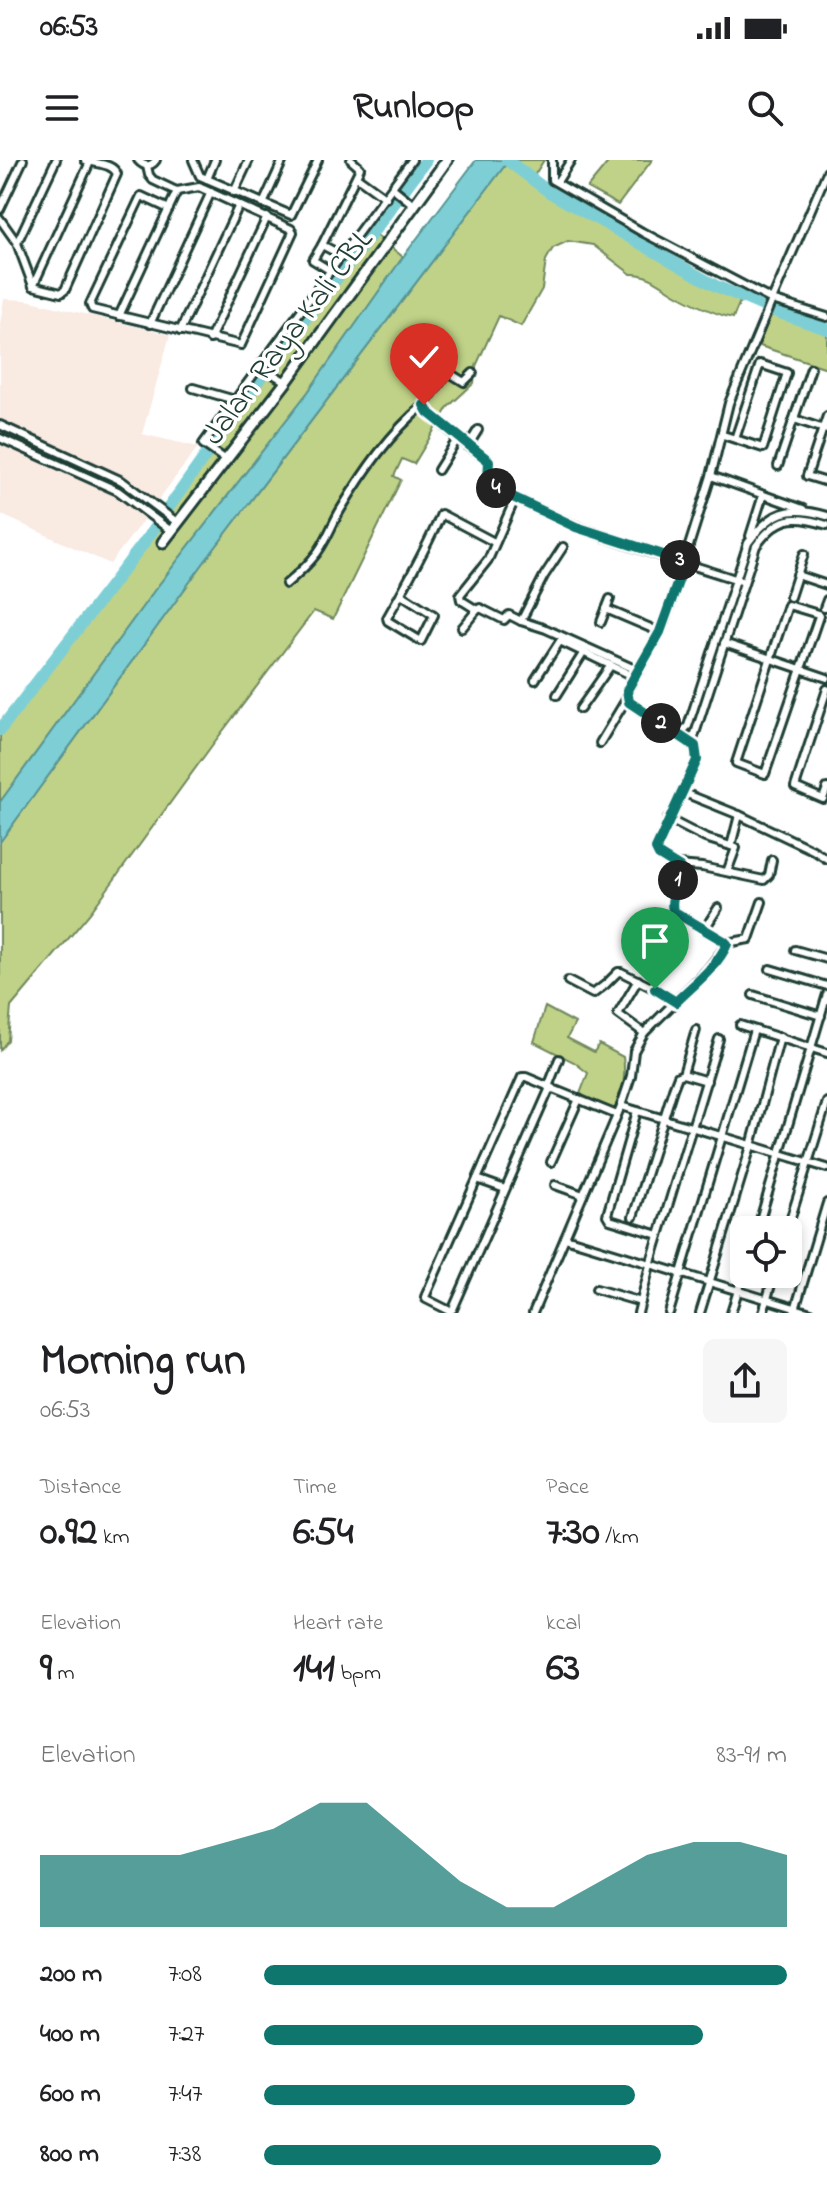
<!DOCTYPE html>
<html lang="en">
<head>
<meta charset="utf-8">
<style>
	body { margin:0; font-family:"Indie Flower",sans-serif; background:#f6f6f6; color:#202124; height:100vh; display:flex; flex-direction:column; font-size:30px; white-space:nowrap }
	* { box-sizing:border-box; margin:0 }
	p { font-size:26px; color:#757577 }
	.icon { flex:none; width:44px; height:44px; fill:none; stroke:currentColor; stroke-width:2; stroke-linecap:round; stroke-linejoin:round }
	.map { position:relative; height:1153px; overflow:hidden }
	.drawer { display:flex; flex-direction:column; background:#fff; flex:1 }
	.drawer>* { flex:none }
	.fabs { position:absolute; left:730px; top:1056px; display:grid; gap:16px }
	.fabs a { display:grid; place-items:center; width:72px; height:72px; border-radius:12px; background:#fff; box-shadow:0 4px 12px #0003; font-size:40px }
	.pin { position:absolute; display:grid; place-items:center; width:68px; height:68px; color:#fff; margin:-82px -34px; border-radius:50% 50% 50% 0; rotate:-45deg; box-shadow:0 0 8px #0007 }
	.pin .icon { rotate:45deg }
	.km { position:absolute; width:40px; height:40px; margin:-20px; border-radius:50%; background:#222; color:#fff; font-size:22px; line-height:40px; text-align:center }
	.round { display:grid; place-items:center; flex:none; width:84px; height:84px; border-radius:12px; background:#f6f6f6 }
	.overview { display:flex; align-items:center; justify-content:space-between; height:136px; padding:0 40px }
	h1 { font-size:44px; font-weight:800; line-height:60px }
	.metrics { display:grid; grid-template-columns:repeat(3,1fr); gap:12px; height:136px; padding:8px 40px }
	.metrics div { display:grid; align-content:center }
	.metrics b { font-size:40px; font-weight:800 }
	.metrics small { font-size:22px; font-weight:400 }
	.metrics p { font-size:22px }
	.chart { height:224px; padding:16px 40px }
	.chart p { display:flex; justify-content:space-between }
	.chart svg { width:100%; height:144px; margin-top:8px; fill:#0f766e; opacity:.7 }
	ul { padding:0 40px; list-style:none; font-size:26px }
	li { display:grid; grid-template-columns:128px 96px 1fr; align-items:center; height:60px }
	li i { height:20px; border-radius:10px; background:#0f766e }
	.status { display:flex; justify-content:space-between; align-items:center; height:56px; padding:0 40px; background:#fff; direction:ltr }
	.status svg { height:22px; fill:currentColor }
	header { display:flex; justify-content:space-between; align-items:center; height:104px; padding:0 40px; background:#fff; font-size:36px; font-weight:800 }
	.map>svg:first-child { display:block }
	.built { fill:#f9eae2 }
	.green { fill:#c0d287; stroke:#70885e; stroke-width:2 }
	.water { fill:#7ecfd5; stroke:#589595; stroke-width:2 }
	.lines { fill:none; stroke-linecap:round; stroke-linejoin:round }
	.river { stroke:#7ecfd5; stroke-width:12 }
	.minor-casing { stroke:#1f3d34; stroke-width:12 }
	.secondary-casing { stroke:#1f3d34; stroke-width:15 }
	.minor { stroke:#fff; stroke-width:6 }
	.secondary { stroke:#fff; stroke-width:9 }
	.route-casing { stroke:#fff; stroke-width:16 }
	.route { stroke:#0f766e; stroke-width:10 }
	.labels { text-anchor:middle; stroke-width:7; stroke-linejoin:round; paint-order:stroke }
	.street-label { font-size:32px; fill:#1f3d34; stroke:#fff }
</style>
</head>
<body>
<div class="status"><b>06:53</b><svg viewBox="0 0 49 12"><path d="M0 12V9h3v3zM5 12V6h3v6zM10 12V3h3v9zM15 12V0h3v12zM26 1h20v11H26zM47 4h2v5h-2z"/></svg></div>
<header><svg class="icon" aria-label="menu" viewBox="0 0 24 24"><path d="M4 6h16M4 12h16M4 18h16"/></svg>Runloop<svg class="icon" aria-label="search" viewBox="0 0 24 24"><circle cx="10" cy="10" r="6"/><path d="M15 15l6 6"/></svg></header>
<div class="map">
<svg width="827" height="1153" viewBox="0 0 827 1153">
	<rect width="100%" height="100%" fill="#fff"/>
	<filter id="ink" filterUnits="userSpaceOnUse"><feTurbulence type="fractalNoise" baseFrequency=".0125" numOctaves="2"/><feDisplacementMap in="SourceGraphic" scale="16" xChannelSelector="R" yChannelSelector="G"/><feConvolveMatrix kernelMatrix="1 2 1 2 8 2 1 2 1" color-interpolation-filters="sRGB"/></filter>
	<g filter="url(#ink)">
		<path class="built" d="M4,139L27,140L170,175L142,274L198,287L110,404L0,354V164Z"/>
		<g class="green">
			<path d="M509,0H544L532,19L549,32L716,126L742,137L733,158C714,154 696,145 678,135C663,127 649,113 631,114L593,85L568,81L553,88L546,100L542,129L521,166L499,156L476,206L474,223L448,247L414,304L402,299L394,316L401,320L333,459L314,451L213,584L90,753L11,847L8,880L0,890V682L205,401Z"/>
			<path d="M610,0H652L618,45L587,28Z"/>
			<path d="M373,73L403,97L308,232L154,431L0,642V573Z"/>
			<path d="M768,148L827,169V208L760,186Z"/>
			<path d="M545,847L575,863L567,878L594,892L599,884L623,897C626,916 624,932 615,950L580,934L588,913L574,902L534,882Z"/>
		</g>
		<path class="water" d="M476,0H509L205,401L0,682V642L154,431L308,232L403,97Z"/>
		<g class="lines">
			<g class="river">
				<path d="M507,0L549,32L716,126L777,152L827,169"/>
				<path d="M0,570L143,384L273,200L374,71L426,0"/>
			</g>
			<g class="minor-casing">
				<g id="minor">
					<path d="M138,0C144,7 151,7 156,0"/>
					<path d="M193,0L200,16L291,55L318,0"/>
					<path d="M552,0V20L642,72L772,140L827,12"/>
					<path d="M147,6L149,15L153,20L172,29L177,31L199,27L291,69L293,72L241,185L92,149L90,144L141,36L169,49"/>
					<path d="M357,17L386,38"/>
					<path d="M207,19L215,0"/>
					<path d="M557,22L571,0"/>
					<path d="M393,28L415,46"/>
					<path d="M234,32L249,0"/>
					<path d="M263,44L283,0"/>
					<path d="M0,49L23,0"/>
					<path d="M0,59L17,83L33,126L61,133L65,130L117,14C112,3 96,4 85,0"/>
					<path d="M17,83L56,0"/>
					<path d="M322,85L313,100L331,111"/>
					<path d="M343,96L322,85L360,8L351,0"/>
					<path d="M33,126L90,2"/>
					<path d="M119,156L177,31"/>
					<path d="M150,164L211,32"/>
					<path d="M180,171L239,45"/>
					<path d="M210,179L267,57"/>
					<path d="M286,222L260,206L412,0"/>
					<path d="M193,228L235,240L260,206"/>
					<path d="M827,256L807,316L827,322"/>
					<path d="M794,259L827,270"/>
					<path d="M0,265L122,321L178,363"/>
					<path d="M723,275L763,288L787,213L760,204L735,279"/>
					<path d="M0,278L118,331L171,371"/>
					<path d="M458,278L428,252L424,245L448,212L464,222L473,213"/>
					<path d="M468,286L478,270"/>
					<path d="M226,300L203,284L235,240"/>
					<path d="M778,306L811,208"/>
					<path d="M438,310L458,278L489,301V322C504,335 520,341 538,349C603,381 675,399 744,422"/>
					<path d="M711,316L803,349"/>
					<path d="M750,376L763,335"/>
					<path d="M563,387L544,416L521,461L546,469L639,511"/>
					<path d="M797,415L827,425"/>
					<path d="M286,424C295,416 305,408 313,398C326,384 331,365 341,349C364,311 390,273 424,245"/>
					<path d="M401,434L434,455L421,481L388,461L387,458C406,424 426,390 441,354L494,382"/>
					<path d="M790,437L804,394"/>
					<path d="M788,445L818,454L819,456L765,614L736,603Z"/>
					<path d="M824,448L827,440"/>
					<path d="M606,449L660,472"/>
					<path d="M477,450L480,448L504,460L509,455L521,461"/>
					<path d="M601,462L610,439"/>
					<path d="M462,468L477,450L461,440L460,435L488,400L515,339"/>
					<path d="M724,483L827,518"/>
					<path d="M535,520L560,481L635,517"/>
					<path d="M827,529L795,627L823,639L827,628"/>
					<path d="M557,535L584,492"/>
					<path d="M580,549L611,505"/>
					<path d="M679,575L688,566L748,383C771,351 789,345 827,356"/>
					<path d="M600,583L627,538"/>
					<path d="M692,583L756,386C778,356 793,354 827,365"/>
					<path d="M682,632L739,655L813,690L827,699"/>
					<path d="M668,659L705,678L731,686"/>
					<path d="M678,705L702,707L764,720L769,715L772,700"/>
					<path d="M727,712L736,688L731,686L739,655"/>
					<path d="M704,770L718,748"/>
					<path d="M726,783L749,779L762,742"/>
					<path d="M795,790L827,799"/>
					<path d="M770,809L827,826"/>
					<path d="M638,820L618,854L644,873"/>
					<path d="M568,821L593,834L606,824L618,812H621L655,829L676,842"/>
					<path d="M753,835L821,856"/>
					<path d="M740,865L827,893"/>
					<path d="M683,914L707,921"/>
					<path d="M548,927L559,899"/>
					<path d="M552,928L526,917H522L425,1137L426,1139L450,1151L453,1149L549,930L553,929L617,955"/>
					<path d="M621,946L827,1008"/>
					<path d="M637,951L607,1055L610,1060L659,1075"/>
					<path d="M551,1002L579,939"/>
					<path d="M477,1019L505,1029"/>
					<path d="M555,1025L583,1035"/>
					<path d="M633,1057L673,929L678,916L683,914L696,870"/>
					<path d="M757,1070L827,834"/>
					<path d="M787,1070L827,942"/>
					<path d="M565,1078L811,1153"/>
					<path d="M596,1129L641,1142"/>
					<path d="M533,1153L621,946L631,916L634,891L644,873L708,809L726,786L724,781L673,751C669,735 681,723 680,708L659,695L656,689L697,600L695,586L629,542L627,530L660,472L670,446L711,316L729,243L772,140L827,157"/>
					<path d="M638,1153L650,1105L719,879"/>
					<path d="M669,1153L754,870"/>
					<path d="M700,1153L751,986L780,877"/>
					<path d="M731,1153L744,1111"/>
					<path d="M763,1153L774,1114"/>
					<path d="M794,1153L827,1043"/>
				</g>
			</g>
			<g class="secondary-casing">
				<path id="secondary" d="M163,382L286,222L447,0"/>
			</g>
			<use href="#minor" class="minor"/>
			<use href="#secondary" class="secondary"/>
		</g>
	</g>
	<g class="lines" filter="url(#ink)">
		<g class="route-casing">
			<path id="route" d="M424,245L428,252L489,301L488,320L500,331L576,367L685,402L660,472L627,530L629,542L695,586L697,600L656,689L659,695L680,708C681,723 669,735 673,751L724,781L727,784C718,806 693,825 676,842L655,829"/>
		</g>
		<use href="#route" class="route"/>
	</g>
	<g class="labels">
		<g class="street-label">
			<text transform="translate(286 176) rotate(-53)" y="11">Jalan Raya Kali CBL</text>
		</g>
	</g>
</svg>
<div class="fabs">
<a><svg class="icon" aria-label="locate" viewBox="0 0 24 24"><circle cx="12" cy="12" r="6"/><path d="M12 2v4M12 18v4M2 12h4M18 12h4"/></svg></a>
</div>
<div class="pin" style="left:655px;top:829px;background:#1e9e55"><svg class="icon" aria-label="arrive" viewBox="0 0 24 24"><path d="M6 21V4h12l-3 4 3 4H6"/></svg></div>
<div class="pin" style="left:424px;top:245px;background:#d93025"><svg class="icon" aria-label="check" viewBox="0 0 24 24"><path d="M5 12l5 5 9-10"/></svg></div>
<b class="km" style="left:678px;top:720px">1</b>
<b class="km" style="left:661px;top:563px">2</b>
<b class="km" style="left:680px;top:400px">3</b>
<b class="km" style="left:496px;top:328px">4</b>
</div>
<section class="drawer">
<div class="overview"><div><h1>Morning run</h1><p>06:53</p></div><a class="round"><svg class="icon" aria-label="share" viewBox="0 0 24 24"><path d="M12 15V3M7 8l5-5 5 5M5 13v7h14v-7"/></svg></a></div>
<div class="metrics">
<div><p>Distance</p><b>0.92<small> km</small></b></div>
<div><p>Time</p><b>6:54</b></div>
<div><p>Pace</p><b>7:30<small> /km</small></b></div>
</div>
<div class="metrics">
<div><p>Elevation</p><b>9<small> m</small></b></div>
<div><p>Heart rate</p><b>141<small> bpm</small></b></div>
<div><p>kcal</p><b>63</b></div>
</div>
<div class="chart"><p><span>Elevation</span>83–91 m</p>
<svg viewBox="0 0 160 44" preserveAspectRatio="none"><path d="M0 44V22L10 22L20 22L30 22L40 18L50 14L60 6L70 6L80 18L90 30L100 38L110 38L120 30L130 22L140 18L150 18L160 22V44z"/></svg>
</div>
<ul>
<li><b>200 m</b>7:08<i style="width:100%"></i></li>
<li><b>400 m</b>7:27<i style="width:84%"></i></li>
<li><b>600 m</b>7:47<i style="width:71%"></i></li>
<li><b>800 m</b>7:38<i style="width:76%"></i></li>
</ul>
</section>
</body>
</html>
